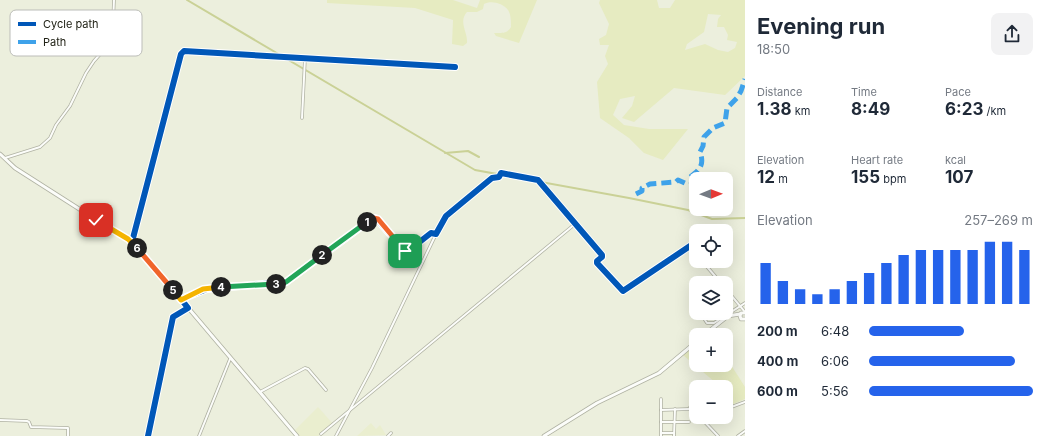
<!DOCTYPE html>
<html lang="en">
<head>
<meta charset="utf-8">
<style>
	body { margin:0; font-family:Inter,sans-serif; background:#f2f2f3; color:#1f2937; height:100vh; display:flex; flex-direction:column; font-size:15px; white-space:nowrap }
	* { box-sizing:border-box; margin:0 }
	p { font-size:13px; color:#747a83 }
	.icon { flex:none; width:22px; height:22px; fill:none; stroke:currentColor; stroke-width:2; stroke-linecap:round; stroke-linejoin:round }
	.map { position:relative; flex:1; overflow:hidden }
	.sheet { display:flex; flex-direction:column; background:#fff; width:300px }
	.sheet>* { flex:none }
	.needle { width:26px; rotate:89deg }
	.tools { position:absolute; left:689px; top:172px; display:grid; gap:8px }
	.tools a { display:grid; place-items:center; width:44px; height:44px; border-radius:8px; background:#fff; box-shadow:0 4px 16px #0002; font-size:20px }
	.pin { position:absolute; display:grid; place-items:center; width:34px; height:34px; color:#fff; margin:-17px; border-radius:8px; box-shadow:0 2px 6px #0006 }
	.km { position:absolute; width:20px; height:20px; margin:-10px; border-radius:50%; background:#222; color:#fff; font-size:11px; line-height:20px; text-align:center }
	.round { display:grid; place-items:center; flex:none; width:42px; height:42px; border-radius:8px; background:#f2f2f3 }
	.overview { display:flex; align-items:center; justify-content:space-between; height:68px; padding:0 12px }
	h1 { font-size:22px; font-weight:700; line-height:30px }
	.metrics { display:grid; grid-template-columns:repeat(3,1fr); gap:6px; height:68px; padding:4px 12px }
	.metrics div { display:grid; align-content:center }
	.metrics b { font-size:17px; font-weight:700 }
	.metrics small { font-size:11px; font-weight:400 }
	.metrics p { font-size:11px }
	.chart { height:112px; padding:8px 12px }
	.chart p { display:flex; justify-content:space-between }
	.chart svg { width:100%; height:72px; margin-top:4px; stroke:#2563eb; stroke-width:6 }
	ul { padding:0 12px; list-style:none; font-size:13px }
	li { display:grid; grid-template-columns:64px 48px 1fr; align-items:center; height:30px }
	li i { height:10px; border-radius:5px; background:#2563eb }
	main { display:flex; flex:1; min-height:0 }
	.map>svg:first-child { display:block }
	.built { fill:#eaeecf }
	.green { fill:#e6ebc1; fill-rule:evenodd }
	.lines { fill:none; stroke-linecap:round; stroke-linejoin:round }
	.canal { stroke:#cad196; stroke-width:2 }
	.street-casing { stroke:#b0b2a3; stroke-width:3.5 }
	.secondary-casing { stroke:#b0b2a3; stroke-width:4.5 }
	.street { stroke:#fcfdfa; stroke-width:2 }
	.secondary { stroke:#fcfdfa; stroke-width:3 }
	.quiet { stroke:#3ea2ea; stroke-width:5; stroke-dasharray:10 5; stroke-linecap:butt }
	.cycleway-casing { stroke:#fff; stroke-width:8 }
	.cycleway { stroke:#0057b8; stroke-width:6 }
	.split-1-casing { stroke:#fff; stroke-width:8 }
	.split-2-casing { stroke:#fff; stroke-width:8 }
	.split-3-casing { stroke:#fff; stroke-width:8 }
	.split-4-casing { stroke:#fff; stroke-width:8 }
	.split-5-casing { stroke:#fff; stroke-width:8 }
	.split-6-casing { stroke:#fff; stroke-width:8 }
	.split-7-casing { stroke:#fff; stroke-width:8 }
	.split-1 { stroke:#f0652b; stroke-width:5 }
	.split-2 { stroke:#22a559; stroke-width:5 }
	.split-3 { stroke:#22a559; stroke-width:5 }
	.split-4 { stroke:#22a559; stroke-width:5 }
	.split-5 { stroke:#f5b400; stroke-width:5 }
	.split-6 { stroke:#f0652b; stroke-width:5 }
	.split-7 { stroke:#f5b400; stroke-width:5 }
	.key { fill:#fff; stroke:#bcbdb9; stroke-width:1 }
	.key-label { font-size:11px; fill:#212216 }
</style>
</head>
<body>
<main>
<div class="map">
<svg width="745" height="436" viewBox="0 0 745 436">
	<rect width="100%" height="100%" fill="#ecefdd"/>
	<g class="built">
		<path d="M318,407L333,424L318,436H299L294,431Z"/>
		<path d="M371,423L376,429L380,425L386,435L357,436Z"/>
	</g>
	<g class="green">
		<path d="M327,0H453L477,8L480,0H537L519,43L496,36L494,33C502,33 507,34 511,27C511,22 511,14 508,10C503,3 491,0 484,4L483,9L477,12H467C458,22 468,32 467,43L463,46L452,44L453,20L415,8L327,3Z"/>
		<path d="M600,0H657L659,8H670L675,0H745V76L725,95L674,88L634,122L622,118L632,106L635,96L620,99L613,115L624,125L649,129H688L663,160L644,153L629,138L600,118L597,82L608,64L605,56L609,45H600L599,39L606,35L609,24L599,3ZM708,14L721,15L718,19L717,27H724L728,35L727,40L737,42L735,48L728,52L718,50L705,44L685,50L687,44L704,32Z"/>
		<path d="M696,344V365H726V357L745,387V399L726,407V387H715L716,383L683,355Z"/>
	</g>
	<g class="lines">
		<g class="canal">
			<path d="M187,0L475,170L629,198L688,210L712,219L745,218"/>
			<path d="M445,153L468,151L479,157"/>
		</g>
		<g class="street-casing">
			<g id="street">
				<path d="M302,118L305,58"/>
				<path d="M5,158L40,147L50,138L56,125L70,106L86,73L94,61L109,44L113,23L114,0"/>
				<path d="M132,242L181,54L184,51L455,67"/>
				<path d="M690,246L696,254"/>
				<path d="M702,261L721,283"/>
				<path d="M726,289L745,312"/>
				<path d="M181,299L207,289L286,282L373,218L377,219L407,251L431,233L436,234L372,368L336,436"/>
				<path d="M705,320L707,323H714L745,303"/>
				<path d="M703,387L704,384"/>
				<path d="M260,392L305,368L308,369L326,390"/>
				<path d="M661,399V436"/>
				<path d="M689,409L696,398"/>
				<path d="M726,409L745,402"/>
				<path d="M661,410L689,409L696,413"/>
				<path d="M700,417L718,436"/>
				<path d="M0,420L27,421L29,422L31,427L68,428V436"/>
				<path d="M661,422H689"/>
				<path d="M662,433H674"/>
				<path d="M321,434L575,224"/>
				<path d="M199,436L230,359"/>
				<path d="M388,436L391,433"/>
				<path d="M674,436L675,409"/>
				<path d="M738,436L745,431"/>
			</g>
		</g>
		<g class="secondary-casing">
			<g id="secondary">
				<path d="M0,154L15,168L134,244L297,436"/>
				<path d="M745,313H741L740,316L741,319H745"/>
				<path d="M704,335L728,316L740,314"/>
				<path d="M544,436L597,403L659,373L696,342"/>
			</g>
		</g>
		<use href="#street" class="street"/>
		<use href="#secondary" class="secondary"/>
		<path class="quiet" d="M636,194L642,191V188L650,184L676,182L678,180L689,185H694L690,181L689,178C699,170 705,166 700,152L703,146L704,137L713,128L725,123L727,108L737,98L741,91L745,79"/>
		<g class="cycleway-casing">
			<g id="cycleway">
				<path d="M132,242L181,54L184,51L455,67"/>
				<path d="M148,436L173,317L188,308L181,299L207,289L286,282L373,218L377,219L405,251H408L431,233L436,234L446,216L492,178L499,177L501,173L538,180L602,255V257L597,261V263L623,291L690,246L696,254"/>
			</g>
		</g>
		<use href="#cycleway" class="cycleway"/>
	</g>
	<g class="lines">
		<g class="split-1-casing">
			<path id="split-1" d="M367,222L373,218L378,219L405,251"/>
		</g>
		<g class="split-2-casing">
			<path id="split-2" d="M322,255L367,222"/>
		</g>
		<g class="split-3-casing">
			<path id="split-3" d="M276,284L286,282L322,255"/>
		</g>
		<g class="split-4-casing">
			<path id="split-4" d="M221,287L276,284"/>
		</g>
		<g class="split-5-casing">
			<path id="split-5" d="M173,290L181,300L203,289L221,287"/>
		</g>
		<g class="split-6-casing">
			<path id="split-6" d="M137,248L173,290"/>
		</g>
		<g class="split-7-casing">
			<path id="split-7" d="M96,220L128,239L137,248"/>
		</g>
		<use href="#split-1" class="split-1"/>
		<use href="#split-2" class="split-2"/>
		<use href="#split-3" class="split-3"/>
		<use href="#split-4" class="split-4"/>
		<use href="#split-5" class="split-5"/>
		<use href="#split-6" class="split-6"/>
		<use href="#split-7" class="split-7"/>
	</g>
	<rect x="10" y="10" width="132" height="46" rx="6" class="key"/>
	<rect x="18" y="22" width="18" height="4" fill="#0057b8"/>
	<rect x="18" y="40" width="18" height="4" fill="#3ea2ea"/>
	<g class="key-label">
		<text x="43" y="28">Cycle path</text>
		<text x="43" y="46">Path</text>
	</g>
</svg>
<div class="tools">
<a><svg class="needle" viewBox="-14 -14 28 28"><path d="M0-13l5 13h-10z" fill="#e53935"/><path d="M0 13l5-13h-10z" fill="#747a83"/></svg></a>
<a><svg class="icon" aria-label="locate" viewBox="0 0 24 24"><circle cx="12" cy="12" r="6"/><path d="M12 2v4M12 18v4M2 12h4M18 12h4"/></svg></a>
<a><svg class="icon" aria-label="layers" viewBox="0 0 24 24"><path d="M12 4l9 5-9 5-9-5zM3 14l9 5 9-5"/></svg></a>
<a>+</a>
<a>−</a>
</div>
<div class="pin" style="left:405px;top:251px;background:#1e9e55"><svg class="icon" aria-label="arrive" viewBox="0 0 24 24"><path d="M6 21V4h12l-3 4 3 4H6"/></svg></div>
<div class="pin" style="left:96px;top:220px;background:#d93025"><svg class="icon" aria-label="check" viewBox="0 0 24 24"><path d="M5 12l5 5 9-10"/></svg></div>
<b class="km" style="left:367px;top:222px">1</b>
<b class="km" style="left:322px;top:255px">2</b>
<b class="km" style="left:276px;top:284px">3</b>
<b class="km" style="left:221px;top:287px">4</b>
<b class="km" style="left:173px;top:290px">5</b>
<b class="km" style="left:137px;top:248px">6</b>
</div>
<section class="sheet">
<div class="overview"><div><h1>Evening run</h1><p>18:50</p></div><a class="round"><svg class="icon" aria-label="share" viewBox="0 0 24 24"><path d="M12 15V3M7 8l5-5 5 5M5 13v7h14v-7"/></svg></a></div>
<div class="metrics">
<div><p>Distance</p><b>1.38<small> km</small></b></div>
<div><p>Time</p><b>8:49</b></div>
<div><p>Pace</p><b>6:23<small> /km</small></b></div>
</div>
<div class="metrics">
<div><p>Elevation</p><b>12<small> m</small></b></div>
<div><p>Heart rate</p><b>155<small> bpm</small></b></div>
<div><p>kcal</p><b>107</b></div>
</div>
<div class="chart"><p><span>Elevation</span>257–269 m</p>
<svg viewBox="0 0 160 44" preserveAspectRatio="none"><path d="M5 44V19M15 44V30M25 44V35M35 44V38M45 44V35M55 44V30M65 44V25M75 44V19M85 44V14M95 44V11M105 44V11M115 44V11M125 44V11M135 44V6M145 44V6M155 44V11"/></svg>
</div>
<ul>
<li><b>200 m</b>6:48<i style="width:58%"></i></li>
<li><b>400 m</b>6:06<i style="width:89%"></i></li>
<li><b>600 m</b>5:56<i style="width:100%"></i></li>
</ul>
</section>
</main>
</body>
</html>
